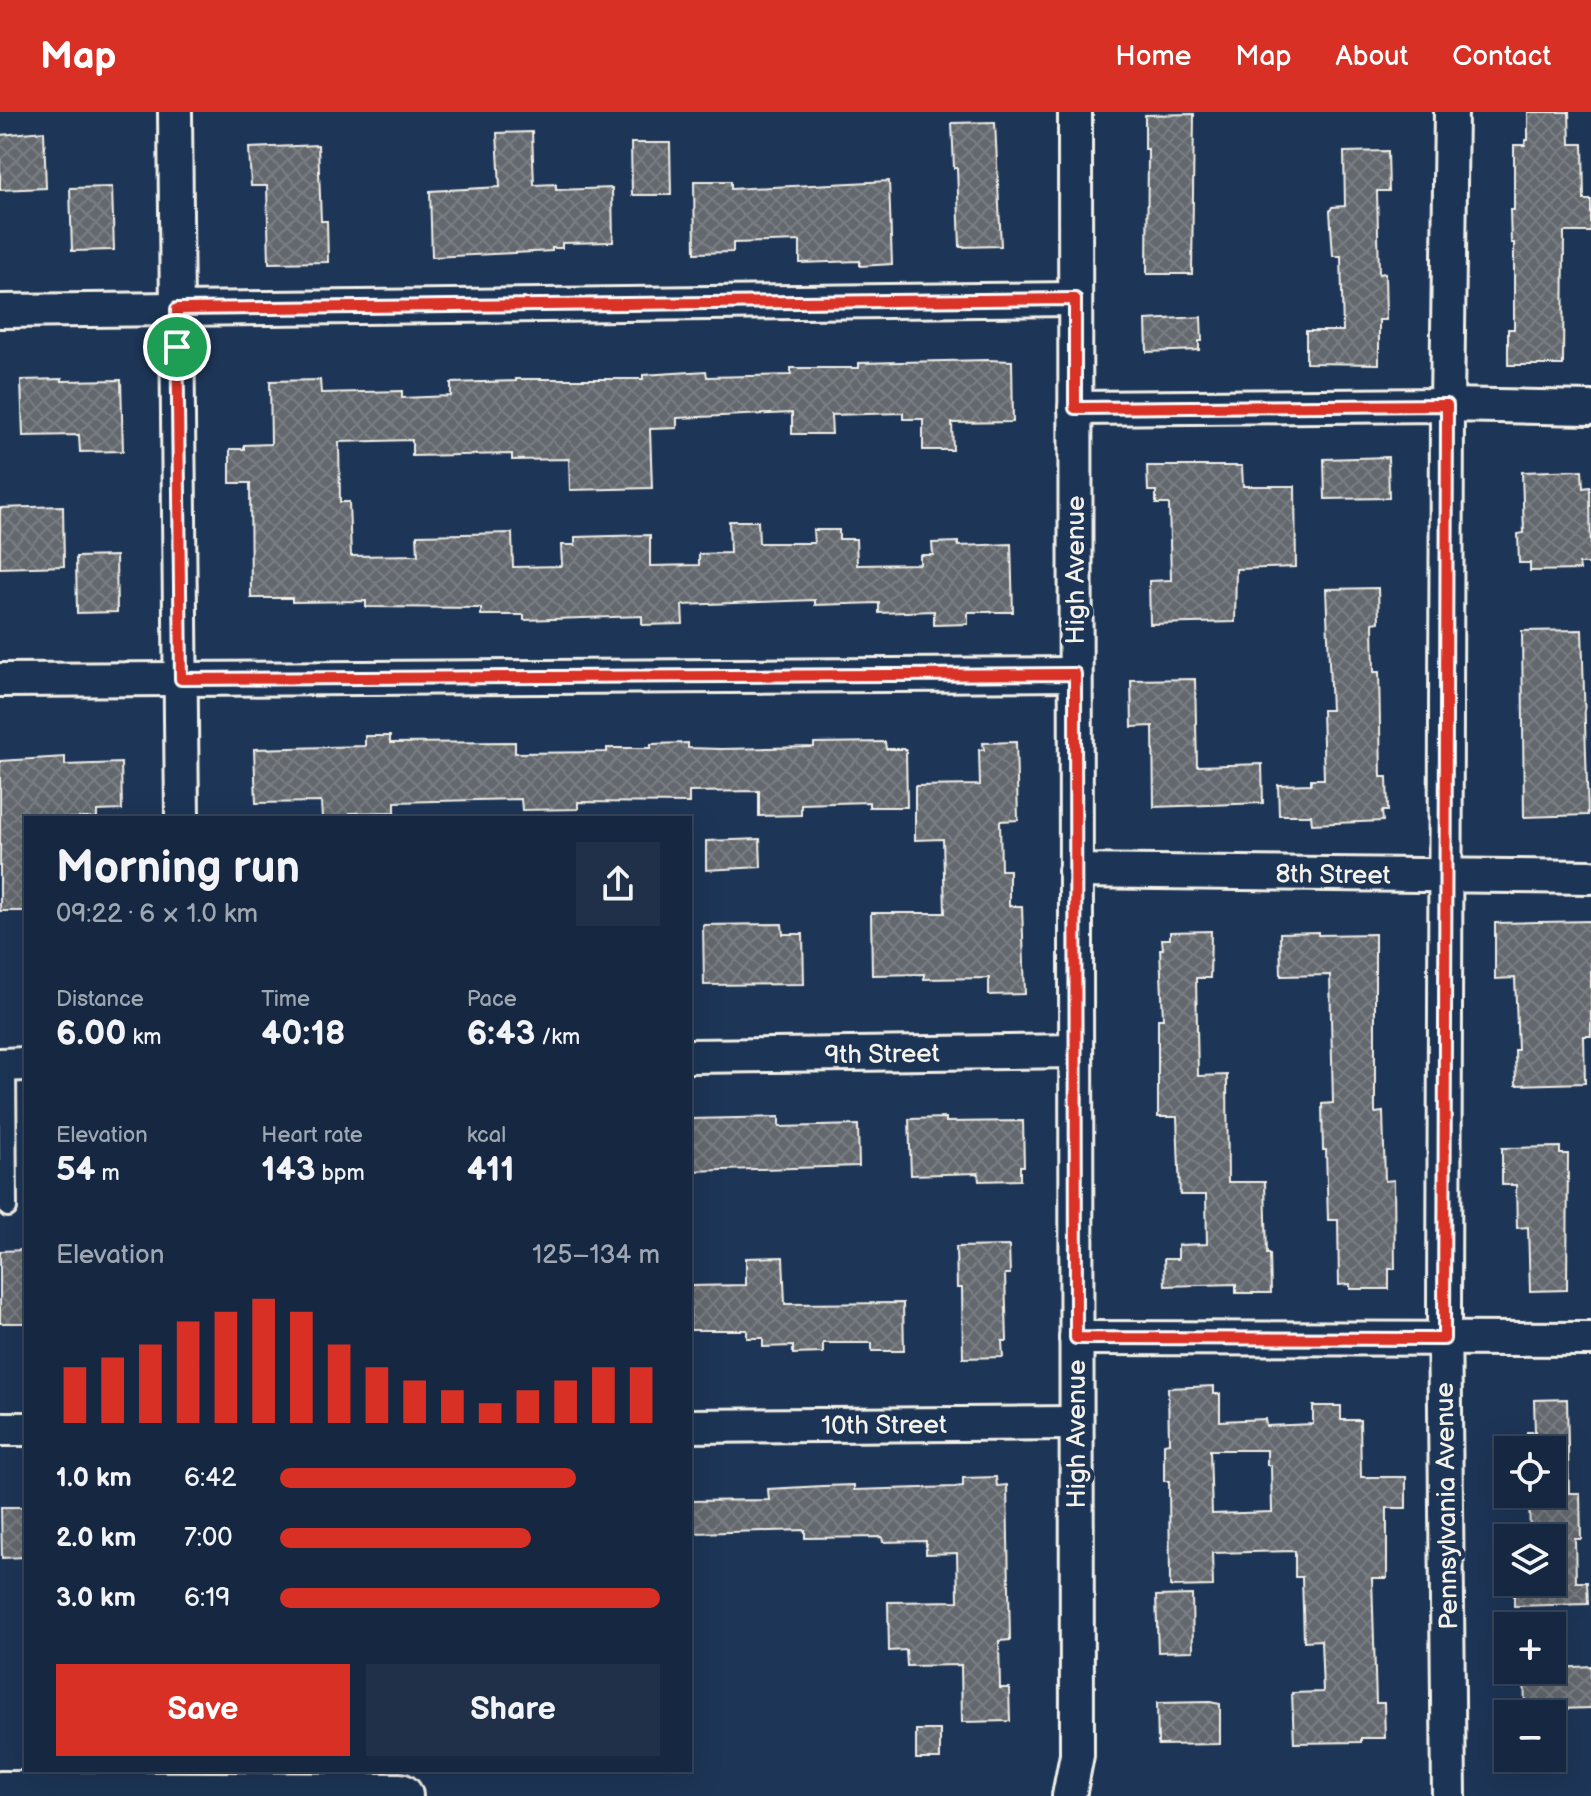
<!DOCTYPE html>
<html lang="en">
<head>
<meta charset="utf-8">
<style>
	body { margin:0; font-family:"Balsamiq Sans",sans-serif; background:#1f3048; color:#f1f3f6; height:100vh; display:flex; flex-direction:column; font-size:30px; white-space:nowrap }
	* { box-sizing:border-box; margin:0 }
	p { font-size:26px; color:#9ea6b1 }
	.icon { flex:none; width:44px; height:44px; fill:none; stroke:currentColor; stroke-width:2; stroke-linecap:round; stroke-linejoin:round }
	.map { position:relative; flex:1; overflow:hidden }
	.details { position:absolute; left:24px; top:704px; width:668px; height:956px; display:flex; flex-direction:column; background:#162841; border-radius:0px; box-shadow:0 8px 32px #0002,0 0 0 2px #35445a }
	.details>* { flex:none }
	.tools { position:absolute; left:1494px; top:1324px; display:grid; gap:16px }
	.tools a { display:grid; place-items:center; width:72px; height:72px; border-radius:0px; background:#162841; box-shadow:0 8px 32px #0002,0 0 0 2px #35445a; font-size:40px }
	.pin { position:absolute; display:grid; place-items:center; width:68px; height:68px; color:#fff; margin:-34px; border:4px solid #fff; border-radius:50%; box-shadow:0 2px 8px #0007 }
	.round { display:grid; place-items:center; flex:none; width:84px; height:84px; border-radius:0px; background:#1f3048 }
	.overview { display:flex; align-items:center; justify-content:space-between; height:136px; padding:0 32px }
	h1 { font-size:44px; font-weight:800; line-height:60px }
	.stats { display:grid; grid-template-columns:repeat(3,1fr); gap:12px; height:136px; padding:8px 32px }
	.stats div { display:grid; align-content:center }
	.stats b { font-size:34px; font-weight:800 }
	.stats small { font-size:22px; font-weight:400 }
	.stats p { font-size:22px }
	.chart { height:224px; padding:16px 32px }
	.chart p { display:flex; justify-content:space-between }
	.chart svg { width:100%; height:144px; margin-top:8px; stroke:#d93025; stroke-width:6 }
	.primary-button { display:flex; gap:16px; margin-top:auto; padding:16px 32px }
	.primary-button a { flex:1; height:92px; border-radius:0px; background:#d93025; color:#fff; font-size:32px; font-weight:800; line-height:92px; text-align:center }
	.primary-button a+a { background:#1f3048; color:#f1f3f6 }
	ul { padding:0 32px; list-style:none; font-size:26px }
	li { display:grid; grid-template-columns:128px 96px 1fr; align-items:center; height:60px }
	li i { height:20px; border-radius:10px; background:#d93025 }
	header { display:flex; align-items:center; gap:48px; box-sizing:border-box; height:112px; padding:0 40px; background:#d93025; color:#fff }
	header strong { font-size:38px }
	nav { display:flex; gap:44px; margin-inline-start:auto; font-size:28px }
	.map>svg:first-child { display:block }
	.building { fill:url(#building-cross-hatch); stroke:#f4f1e8; stroke-width:2; fill-rule:evenodd }
	.lines { fill:none; stroke-linecap:round; stroke-linejoin:round }
	.service-casing { stroke:#f4f1e8; stroke-width:22 }
	.minor-casing { stroke:#f4f1e8; stroke-width:38 }
	.secondary-casing { stroke:#f4f1e8; stroke-width:50 }
	.service { stroke:#1d3557; stroke-width:16 }
	.minor { stroke:#1d3557; stroke-width:32 }
	.secondary { stroke:#1d3557; stroke-width:44 }
	.route-casing { stroke:#fff; stroke-width:16 }
	.route { stroke:#d93025; stroke-width:10 }
	.labels { text-anchor:middle; stroke-width:8; stroke-linejoin:round; paint-order:stroke }
	.street-label { font-size:26px; fill:#f4f1e8; stroke:#1d3557 }
</style>
</head>
<body>
<header>
<strong>Map</strong>
<nav><a>Home</a><a>Map</a><a>About</a><a>Contact</a></nav>
</header>
<div class="map">
<svg width="1591" height="1684" viewBox="0 0 1591 1684">
	<defs>
		<pattern id="building-cross-hatch" width="8" height="8" patternUnits="userSpaceOnUse" patternTransform="scale(2)"><rect width="8" height="8" fill="#63686e"/><path d="M0 0l8 8M0 8l8-8" fill="none" stroke="#7a7e83"/></pattern>
	</defs>
	<rect width="100%" height="100%" fill="#1d3557"/>
	<filter id="ink" filterUnits="userSpaceOnUse"><feTurbulence type="fractalNoise" baseFrequency=".0125" numOctaves="2"/><feDisplacementMap in="SourceGraphic" scale="16" xChannelSelector="R" yChannelSelector="G"/><feConvolveMatrix kernelMatrix="1 2 1 2 8 2 1 2 1" color-interpolation-filters="sRGB"/></filter>
	<g filter="url(#ink)">
		<g class="building">
			<path d="M1528,0H1569L1570,32H1583L1584,88H1591V120H1564L1563,253H1508V217H1514V131H1511L1510,98H1514V33H1525V28H1528Z"/>
			<path d="M1194,2L1192,162H1147L1148,37H1145V3Z"/>
			<path d="M995,10L1001,134L960,135L957,56H954L952,11Z"/>
			<path d="M44,19L46,76L0,78V23Z"/>
			<path d="M532,20L534,73L556,72V78L612,76L613,130L562,131V136H552V139L432,145L430,79L500,75L497,21Z"/>
			<path d="M631,31H670L671,83H632Z"/>
			<path d="M318,33L321,109H327L328,150L269,151L267,74H251L249,36Z"/>
			<path d="M1388,39L1389,79H1377L1379,162L1385,161L1386,208H1379V252L1306,251V219H1343L1341,144H1333L1330,99L1332,95L1345,94L1344,40Z"/>
			<path d="M694,69H731V77L889,69L892,152L860,154V149L800,151V129L733,131V140L695,141Z"/>
			<path d="M112,75L114,138L72,139L70,76Z"/>
			<path d="M1201,205L1202,229H1199V238L1147,240L1146,208Z"/>
			<path d="M987,248L1012,249L1013,310L952,311L953,338H923V307H903V301L831,303L832,322H792V301L677,306V316L650,317L652,376L570,378L569,347L512,348V342L412,344V328L339,330L340,390H349L351,444L418,443L417,423L512,421L513,455L562,454L561,433H575V425L650,423V454L699,453V442L730,441L729,409H758L759,431H814L813,418H839V427H856L857,453L920,452V443H933L932,431L958,430V434L1011,432L1013,500H968V512L934,513V499L879,501V491L815,493V488L682,493L683,512L642,513V504L524,508V503H481V496L366,495V489L292,490V486H251L250,371H230V337H244V333L271,332L270,269L320,268L321,281L402,279V286L451,284V271L516,269V267H643V263L706,259L707,265L791,263V256H859V251Z"/>
			<path d="M62,267V269L121,268L123,339L80,340L79,323L23,324L21,268Z"/>
			<path d="M1388,345L1389,386L1325,387L1324,347Z"/>
			<path d="M1147,354H1242L1243,374H1295L1296,455L1236,457L1235,510L1150,512L1149,469L1171,468L1169,392H1156V379H1148Z"/>
			<path d="M1582,358L1583,376L1590,375L1591,452H1579L1580,458L1530,459V451H1519L1518,422L1524,421L1522,360Z"/>
			<path d="M63,394L64,454L0,456V396Z"/>
			<path d="M116,444L117,500L77,501L76,445Z"/>
			<path d="M1378,476L1379,510L1373,511L1374,560H1379L1381,665H1387L1388,699H1382L1383,709L1312,712L1311,703H1279L1278,673L1311,672V667H1324L1322,598H1331L1326,477Z"/>
			<path d="M1582,518L1588,703L1524,705L1522,519Z"/>
			<path d="M1195,567L1197,654L1262,652L1263,691L1154,695L1153,614L1132,615L1131,568Z"/>
			<path d="M365,624H390V631L515,630V641L607,640V636H651V632L688,631V636L721,637L814,635V631L885,630L886,637H906L907,695H869V690L801,692V703L759,704V679L689,680V691L578,690V697L522,698L521,687L395,690V700L350,701V706H322L321,690L256,691L254,637L365,634Z"/>
			<path d="M1016,630L1018,708L1000,709L1001,758H1009V794H1022L1025,882L989,883V866L924,867V862L872,863L871,801H945L943,727L915,728V674L980,673L979,638H984L983,631Z"/>
			<path d="M65,645V653L121,651L122,698L97,699V706H26V799H0V649Z"/>
			<path d="M760,727L761,755L706,758V729Z"/>
			<path d="M1591,809V924H1584L1585,971L1516,973L1515,938H1518L1515,866L1495,867V811Z"/>
			<path d="M782,812L783,822H803L804,872L704,873L703,813Z"/>
			<path d="M1211,819L1210,866H1196L1198,964L1227,963L1228,1070H1265L1267,1142H1270L1271,1181H1236V1172L1165,1174L1164,1147H1178V1133L1207,1132L1206,1083H1180L1177,1005H1158V907H1163L1160,837H1163L1162,827H1170V820Z"/>
			<path d="M1318,820V823L1375,822V1001L1383,1000L1385,1069L1394,1068L1395,1157H1389V1177H1350V1172L1339,1173L1338,1108H1328L1326,1038H1323L1322,992L1333,991L1330,863L1281,864L1280,821Z"/>
			<path d="M779,1005V1015L858,1013L859,1054L690,1059V1007Z"/>
			<path d="M946,1006V1010L1023,1009L1024,1054H1020V1068L979,1069L978,1061L911,1063L909,1007Z"/>
			<path d="M1560,1035V1042H1568L1567,1178L1530,1179L1528,1115L1517,1116L1516,1073H1502V1036Z"/>
			<path d="M1009,1134L1010,1162H1005L1007,1229H1002L1003,1245L963,1246L962,1176H957L956,1135Z"/>
			<path d="M26,1138V1211H0V1139Z"/>
			<path d="M783,1145L785,1192L903,1191L904,1239H872V1231H823V1241L793,1242V1234L763,1235V1226H747V1218H690V1174L746,1173V1146Z"/>
			<path d="M1214,1274V1282H1220V1309L1265,1307L1266,1314L1313,1312V1294H1341V1308H1360L1361,1365H1406V1396H1387V1466H1372L1376,1591H1384L1385,1626H1361V1630L1294,1631L1292,1581L1323,1580L1321,1528L1304,1529L1302,1465H1295V1439L1212,1441L1213,1474L1170,1475L1169,1369H1164V1332L1169,1331L1168,1276ZM1210,1338H1267V1353H1271L1272,1400L1212,1402Z"/>
			<path d="M1567,1287L1569,1381H1580L1581,1427H1575L1576,1470H1587L1588,1492L1514,1494V1470H1552V1426H1530L1529,1382H1552V1338H1528L1527,1320H1535L1534,1288Z"/>
			<path d="M996,1365L997,1374L1007,1373L1010,1528L999,1529L1000,1576H1009L1010,1609L962,1610L961,1553L907,1554L906,1538L889,1539L888,1490L958,1489L957,1441L926,1442V1429L883,1430L882,1425L805,1426V1418L695,1421V1417H690V1389L769,1388L768,1377L823,1374L854,1373V1378L955,1375L963,1374V1366Z"/>
			<path d="M1,1395H26V1445L2,1446Z"/>
			<path d="M1192,1483L1193,1539L1158,1540L1156,1484Z"/>
			<path d="M1591,1554V1596L1525,1598L1524,1558Z"/>
			<path d="M1210,1590L1220,1592V1632L1158,1633L1157,1591Z"/>
			<rect x="916" y="1618" width="24" height="29"/>
		</g>
		<g class="lines">
			<g class="service-casing">
				<path id="service" d="M7,953L8,1096"/>
			</g>
			<g class="minor-casing">
				<g id="minor">
					<path d="M175,0L182,706"/>
					<path d="M0,199L1075,187"/>
					<path d="M1075,296L1447,293L1591,296"/>
					<path d="M0,568L1075,562"/>
					<path id="s1" d="M1075,759L1591,765"/>
					<path id="s2" d="M690,944L1076,939"/>
					<path d="M0,953L26,952"/>
					<path d="M1076,1226L1591,1227"/>
					<path id="s3" d="M690,1314L1076,1311"/>
					<path d="M0,1317H26"/>
					<path d="M1069,1684L1077,1643L1075,0"/>
					<path d="M1449,1684L1444,1200L1447,293L1451,0"/>
				</g>
			</g>
			<g class="secondary-casing">
				<path id="secondary" d="M0,1682L400,1684"/>
			</g>
			<use href="#service" class="service"/>
			<use href="#minor" class="minor"/>
			<use href="#secondary" class="secondary"/>
		</g>
	</g>
	<g class="lines" filter="url(#ink)">
		<g class="route-casing">
			<path id="route" d="M1075,187V296L1447,293L1444,1227L1076,1226L1075,562L181,567L177,197Z"/>
		</g>
		<use href="#route" class="route"/>
	</g>
	<g class="labels">
		<g class="street-label">
			<text transform="translate(1075 458) rotate(-90)" y="9">High Avenue</text>
			<text dy="9" stroke="none"><textPath href="#s1" startOffset="258">8th Street</textPath></text>
			<text dy="9" stroke="none"><textPath href="#s2" startOffset="192">9th Street</textPath></text>
			<text dy="9" stroke="none"><textPath href="#s3" startOffset="194">10th Street</textPath></text>
			<text transform="translate(1076 1322) rotate(-90)" y="9">High Avenue</text>
			<text transform="translate(1446 1394) rotate(-91)" y="9">Pennsylvania Avenue</text>
		</g>
	</g>
</svg>
<div class="tools">
<a><svg class="icon" aria-label="locate" viewBox="0 0 24 24"><circle cx="12" cy="12" r="6"/><path d="M12 2v4M12 18v4M2 12h4M18 12h4"/></svg></a>
<a><svg class="icon" aria-label="layers" viewBox="0 0 24 24"><path d="M12 4l9 5-9 5-9-5zM3 14l9 5 9-5"/></svg></a>
<a>+</a>
<a>−</a>
</div>
<div class="pin" style="left:177px;top:235px;background:#1e9e55"><svg class="icon" aria-label="arrive" viewBox="0 0 24 24"><path d="M6 21V4h12l-3 4 3 4H6"/></svg></div>
<section class="details">
<div class="overview"><div><h1>Morning run</h1><p>09:22 · 6 × 1.0 km</p></div><a class="round"><svg class="icon" aria-label="share" viewBox="0 0 24 24"><path d="M12 15V3M7 8l5-5 5 5M5 13v7h14v-7"/></svg></a></div>
<div class="stats">
<div><p>Distance</p><b>6.00<small> km</small></b></div>
<div><p>Time</p><b>40:18</b></div>
<div><p>Pace</p><b>6:43<small> /km</small></b></div>
</div>
<div class="stats">
<div><p>Elevation</p><b>54<small> m</small></b></div>
<div><p>Heart rate</p><b>143<small> bpm</small></b></div>
<div><p>kcal</p><b>411</b></div>
</div>
<div class="chart"><p><span>Elevation</span>125–134 m</p>
<svg viewBox="0 0 160 44" preserveAspectRatio="none"><path d="M5 44V27M15 44V24M25 44V20M35 44V13M45 44V10M55 44V6M65 44V10M75 44V20M85 44V27M95 44V31M105 44V34M115 44V38M125 44V34M135 44V31M145 44V27M155 44V27"/></svg>
</div>
<ul>
<li><b>1.0 km</b>6:42<i style="width:78%"></i></li>
<li><b>2.0 km</b>7:00<i style="width:66%"></i></li>
<li><b>3.0 km</b>6:19<i style="width:100%"></i></li>
</ul>
<div class="primary-button"><a>Save</a><a>Share</a></div>
</section>
</div>
</body>
</html>
